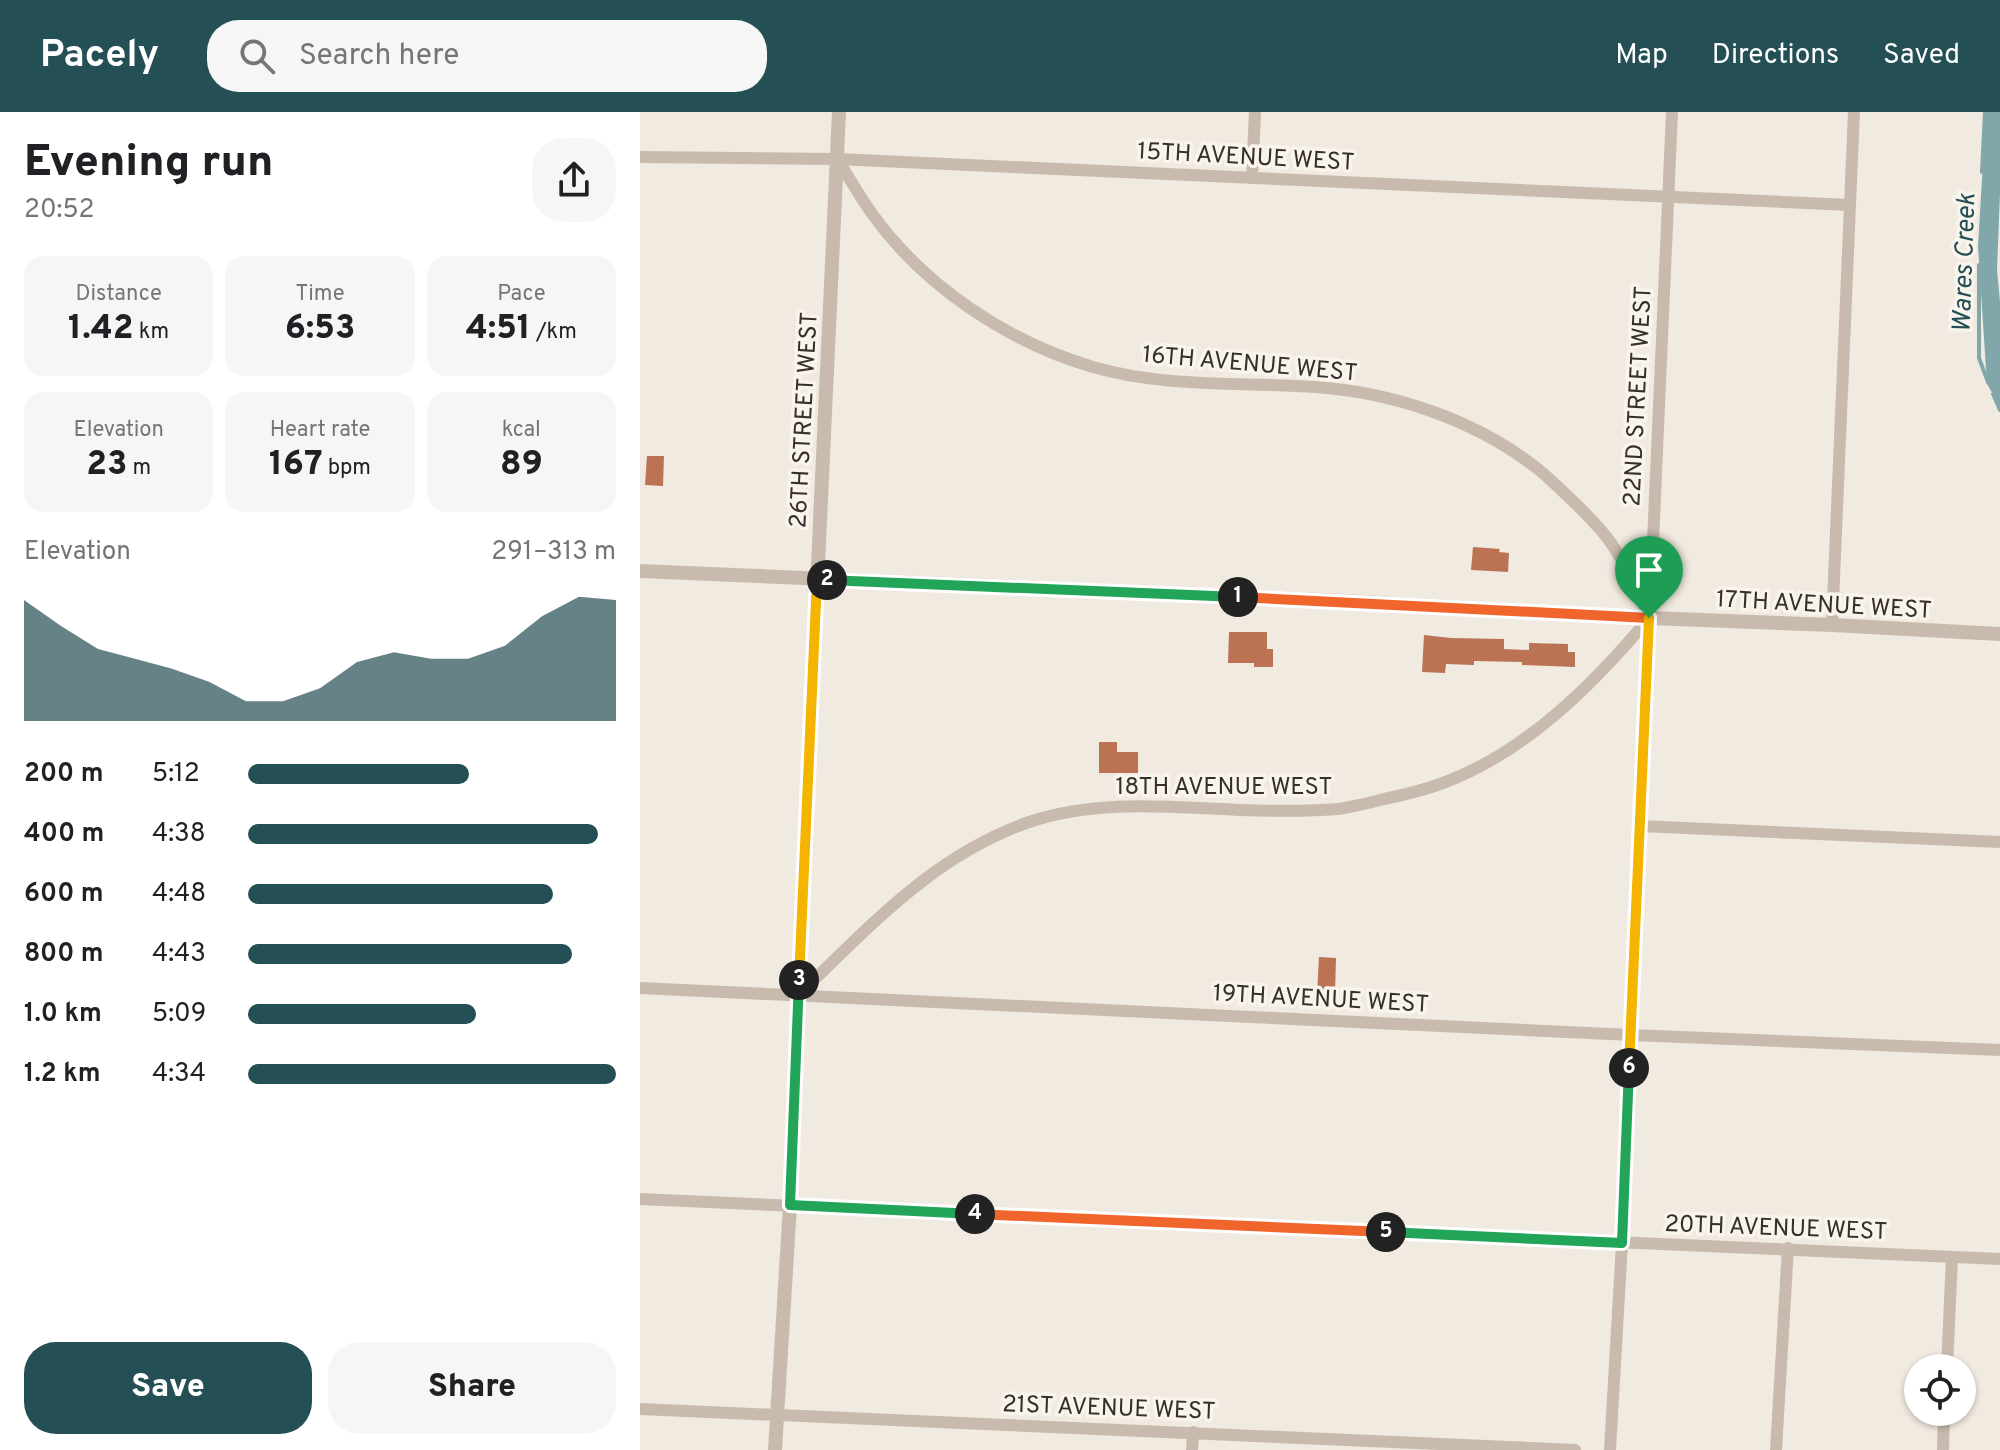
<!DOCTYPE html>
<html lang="en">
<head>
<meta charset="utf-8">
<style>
	body { margin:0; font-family:Overpass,sans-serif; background:#f6f6f6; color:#202124; height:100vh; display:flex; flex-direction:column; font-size:30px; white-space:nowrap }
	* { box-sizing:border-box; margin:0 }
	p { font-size:26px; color:#757577 }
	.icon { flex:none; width:44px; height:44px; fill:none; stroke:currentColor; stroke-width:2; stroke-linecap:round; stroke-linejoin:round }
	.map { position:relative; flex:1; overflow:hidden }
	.sheet { display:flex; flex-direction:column; background:#fff; width:640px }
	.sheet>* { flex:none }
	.buttons { position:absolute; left:1264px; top:1242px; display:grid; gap:16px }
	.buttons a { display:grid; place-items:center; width:72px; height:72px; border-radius:50%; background:#fff; box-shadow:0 2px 6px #0004; font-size:40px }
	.pin { position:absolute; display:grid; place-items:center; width:68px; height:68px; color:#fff; margin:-82px -34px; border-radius:50% 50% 50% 0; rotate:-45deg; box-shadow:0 0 8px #0007 }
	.pin .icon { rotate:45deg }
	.km { position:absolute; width:40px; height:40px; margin:-20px; border-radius:50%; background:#222; color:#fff; font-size:22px; line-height:40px; text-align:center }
	.round { display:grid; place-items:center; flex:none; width:84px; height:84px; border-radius:32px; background:#f6f6f6 }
	.overview { display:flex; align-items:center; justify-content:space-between; height:136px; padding:0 24px }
	h1 { font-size:44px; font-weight:800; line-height:60px }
	.metrics { display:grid; grid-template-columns:repeat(3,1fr); gap:12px; height:136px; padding:8px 24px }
	.metrics div { display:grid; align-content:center; border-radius:20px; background:#f6f6f6; text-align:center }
	.metrics b { font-size:34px; font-weight:800 }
	.metrics small { font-size:22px; font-weight:400 }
	.metrics p { font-size:22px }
	.chart { height:224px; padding:16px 24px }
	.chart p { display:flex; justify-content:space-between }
	.chart svg { width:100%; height:144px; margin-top:8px; fill:#244f55; opacity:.7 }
	.cta { display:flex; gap:16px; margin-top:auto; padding:16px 24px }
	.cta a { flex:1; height:92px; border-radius:32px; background:#244f55; color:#fff; font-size:32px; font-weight:800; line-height:92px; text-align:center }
	.cta a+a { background:#f6f6f6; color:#202124 }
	ul { padding:0 24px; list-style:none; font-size:26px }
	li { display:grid; grid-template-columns:128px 96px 1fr; align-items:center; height:60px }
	li i { height:20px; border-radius:10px; background:#244f55 }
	header { display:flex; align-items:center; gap:48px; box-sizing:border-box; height:112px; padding:0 40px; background:#244f55; color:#fff }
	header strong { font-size:38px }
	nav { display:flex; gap:44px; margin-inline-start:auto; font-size:28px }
	.search { width:560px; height:72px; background:#f6f6f6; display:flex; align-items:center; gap:20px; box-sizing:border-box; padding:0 28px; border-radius:32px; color:#757577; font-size:30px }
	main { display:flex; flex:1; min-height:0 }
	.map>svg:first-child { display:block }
	.water { fill:#81a7ab }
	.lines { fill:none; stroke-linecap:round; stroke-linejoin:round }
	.stream { stroke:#81a7ab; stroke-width:4 }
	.building { fill:#bb7354 }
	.minor { stroke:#c8bbad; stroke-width:12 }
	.tertiary { stroke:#c8bbad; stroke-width:14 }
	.split-1-casing { stroke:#fff; stroke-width:16 }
	.split-2-casing { stroke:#fff; stroke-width:16 }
	.split-3-casing { stroke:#fff; stroke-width:16 }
	.split-4-casing { stroke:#fff; stroke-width:16 }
	.split-5-casing { stroke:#fff; stroke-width:16 }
	.split-6-casing { stroke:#fff; stroke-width:16 }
	.split-7-casing { stroke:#fff; stroke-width:16 }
	.split-1 { stroke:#f0652b; stroke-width:10 }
	.split-2 { stroke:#22a559; stroke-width:10 }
	.split-3 { stroke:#f5b400; stroke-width:10 }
	.split-4 { stroke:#22a559; stroke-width:10 }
	.split-5 { stroke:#f0652b; stroke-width:10 }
	.split-6 { stroke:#22a559; stroke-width:10 }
	.split-7 { stroke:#f5b400; stroke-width:10 }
	.labels { text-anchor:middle; stroke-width:7; stroke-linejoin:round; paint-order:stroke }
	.street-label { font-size:24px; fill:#372f2b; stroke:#f9f4ec }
	.water-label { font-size:26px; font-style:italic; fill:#244f55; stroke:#f9f4ec }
</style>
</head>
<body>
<header>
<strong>Pacely</strong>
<div class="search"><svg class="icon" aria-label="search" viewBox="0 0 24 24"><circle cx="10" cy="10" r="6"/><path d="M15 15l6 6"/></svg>Search here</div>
<nav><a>Map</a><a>Directions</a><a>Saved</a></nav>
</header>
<main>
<section class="sheet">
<div class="overview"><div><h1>Evening run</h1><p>20:52</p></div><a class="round"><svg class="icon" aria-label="share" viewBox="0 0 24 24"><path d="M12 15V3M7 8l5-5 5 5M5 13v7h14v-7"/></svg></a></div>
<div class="metrics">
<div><p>Distance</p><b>1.42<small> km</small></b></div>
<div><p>Time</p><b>6:53</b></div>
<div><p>Pace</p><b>4:51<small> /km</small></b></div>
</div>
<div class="metrics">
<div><p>Elevation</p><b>23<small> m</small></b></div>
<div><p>Heart rate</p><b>167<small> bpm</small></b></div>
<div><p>kcal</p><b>89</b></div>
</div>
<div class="chart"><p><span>Elevation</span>291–313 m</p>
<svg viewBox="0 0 160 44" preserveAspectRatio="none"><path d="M0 44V7L10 15L20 22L30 25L40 28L50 32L60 38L70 38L80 34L90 26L100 23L110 25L120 25L130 21L140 12L150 6L160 7V44z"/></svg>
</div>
<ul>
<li><b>200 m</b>5:12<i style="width:60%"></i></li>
<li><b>400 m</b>4:38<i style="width:95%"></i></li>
<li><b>600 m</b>4:48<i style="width:83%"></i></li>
<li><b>800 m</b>4:43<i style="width:88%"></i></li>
<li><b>1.0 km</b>5:09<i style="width:62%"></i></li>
<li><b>1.2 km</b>4:34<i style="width:100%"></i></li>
</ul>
<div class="cta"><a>Save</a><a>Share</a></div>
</section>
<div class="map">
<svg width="1360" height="1338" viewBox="0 0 1360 1338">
	<rect width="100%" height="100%" fill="#f1eae0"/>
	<path class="water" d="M1346,0H1360V81L1357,158L1360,190V294L1347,272L1338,134Z"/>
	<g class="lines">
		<g class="stream">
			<path d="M1342,60L1345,0"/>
			<path d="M1339,153V246L1348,270"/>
			<path d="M1353,282L1360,298"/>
		</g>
	</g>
	<g class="building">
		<path d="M7,344H24L23,374L5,373Z"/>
		<path d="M833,435L860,437L859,440L869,441L868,460L831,458Z"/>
		<path d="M589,520H627V537H633V555H614V551H588Z"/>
		<path d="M784,523L811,526L864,527V537L889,538V531L928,532V540H935V555L882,553V550L834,549V553L806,552L805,561L782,560Z"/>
		<path d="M459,630H477V640H498V661H459Z"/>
		<path d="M679,845L696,846L695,882H677Z"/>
	</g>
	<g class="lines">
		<g class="minor">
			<path d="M0,45L197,47L1210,93"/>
			<path d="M612,66L615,0"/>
			<path d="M1192,513L1214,0"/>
			<path d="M1000,714L1360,730"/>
			<path d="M0,876L991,923L1360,938"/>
			<path d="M158,883C231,814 292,744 389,710C457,687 529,695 600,698C632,699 664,700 697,697C713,695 728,691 744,687C764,683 784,678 803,671C886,640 953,573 1009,506C998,480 987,454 971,431C962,418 950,406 939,395C924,381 910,366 894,354C833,307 751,280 675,275C601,270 525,276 453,255C368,230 285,175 233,103C220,85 209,65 197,47"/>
			<path d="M0,1087L1360,1147"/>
			<path d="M1307,1256L1312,1145"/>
			<path d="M0,1297L935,1338"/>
			<path d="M552,1338L553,1320"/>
			<path d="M970,1338L982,1131L1032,0"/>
			<path d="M1136,1338L1148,1136"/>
			<path d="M1303,1338L1304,1300"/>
		</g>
		<g class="tertiary">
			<path d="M0,459L704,489L1009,506L1192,513L1360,522"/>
			<path d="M135,1338L150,1093L158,883L199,0"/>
		</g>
	</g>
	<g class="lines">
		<g class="split-1-casing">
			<path id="split-1" d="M598,485L1009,506"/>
		</g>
		<g class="split-2-casing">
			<path id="split-2" d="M187,468L598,485"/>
		</g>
		<g class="split-3-casing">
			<path id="split-3" d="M159,868L177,467L187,468"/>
		</g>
		<g class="split-4-casing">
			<path id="split-4" d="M159,868L150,1093L335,1102"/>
		</g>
		<g class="split-5-casing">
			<path id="split-5" d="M335,1102L746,1120"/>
		</g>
		<g class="split-6-casing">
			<path id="split-6" d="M746,1120L982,1131L989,956"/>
		</g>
		<g class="split-7-casing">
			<path id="split-7" d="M989,956L1009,506"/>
		</g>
		<use href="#split-1" class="split-1"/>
		<use href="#split-2" class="split-2"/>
		<use href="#split-3" class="split-3"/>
		<use href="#split-4" class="split-4"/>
		<use href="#split-5" class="split-5"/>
		<use href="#split-6" class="split-6"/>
		<use href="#split-7" class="split-7"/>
	</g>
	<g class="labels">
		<g class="street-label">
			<text transform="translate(606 44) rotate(3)" y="8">15TH AVENUE WEST</text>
			<text transform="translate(610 251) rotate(5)" y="8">16TH AVENUE WEST</text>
			<text transform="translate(997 284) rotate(-87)" y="8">22ND STREET WEST</text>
			<text transform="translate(163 308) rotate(-87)" y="8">26TH STREET WEST</text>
			<text transform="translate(1184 492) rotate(3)" y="8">17TH AVENUE WEST</text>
			<text x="584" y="682">18TH AVENUE WEST</text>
			<text transform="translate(681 886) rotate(3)" y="8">19TH AVENUE WEST</text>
			<text transform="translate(1136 1115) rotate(2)" y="8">20TH AVENUE WEST</text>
			<text transform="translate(469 1295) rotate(2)" y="8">21ST AVENUE WEST</text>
		</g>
		<g class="water-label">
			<text transform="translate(1323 151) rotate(-88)" y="9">Wares Creek</text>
		</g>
	</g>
</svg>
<div class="buttons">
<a><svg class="icon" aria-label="locate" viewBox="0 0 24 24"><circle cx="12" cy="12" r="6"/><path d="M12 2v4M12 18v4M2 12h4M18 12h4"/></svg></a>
</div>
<div class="pin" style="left:1009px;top:506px;background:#1e9e55"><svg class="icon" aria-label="arrive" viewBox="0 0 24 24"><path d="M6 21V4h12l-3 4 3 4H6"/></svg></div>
<b class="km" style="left:598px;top:485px">1</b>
<b class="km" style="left:187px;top:468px">2</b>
<b class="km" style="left:159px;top:868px">3</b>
<b class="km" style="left:335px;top:1102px">4</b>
<b class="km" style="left:746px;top:1120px">5</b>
<b class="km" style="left:989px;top:956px">6</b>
</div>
</main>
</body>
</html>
